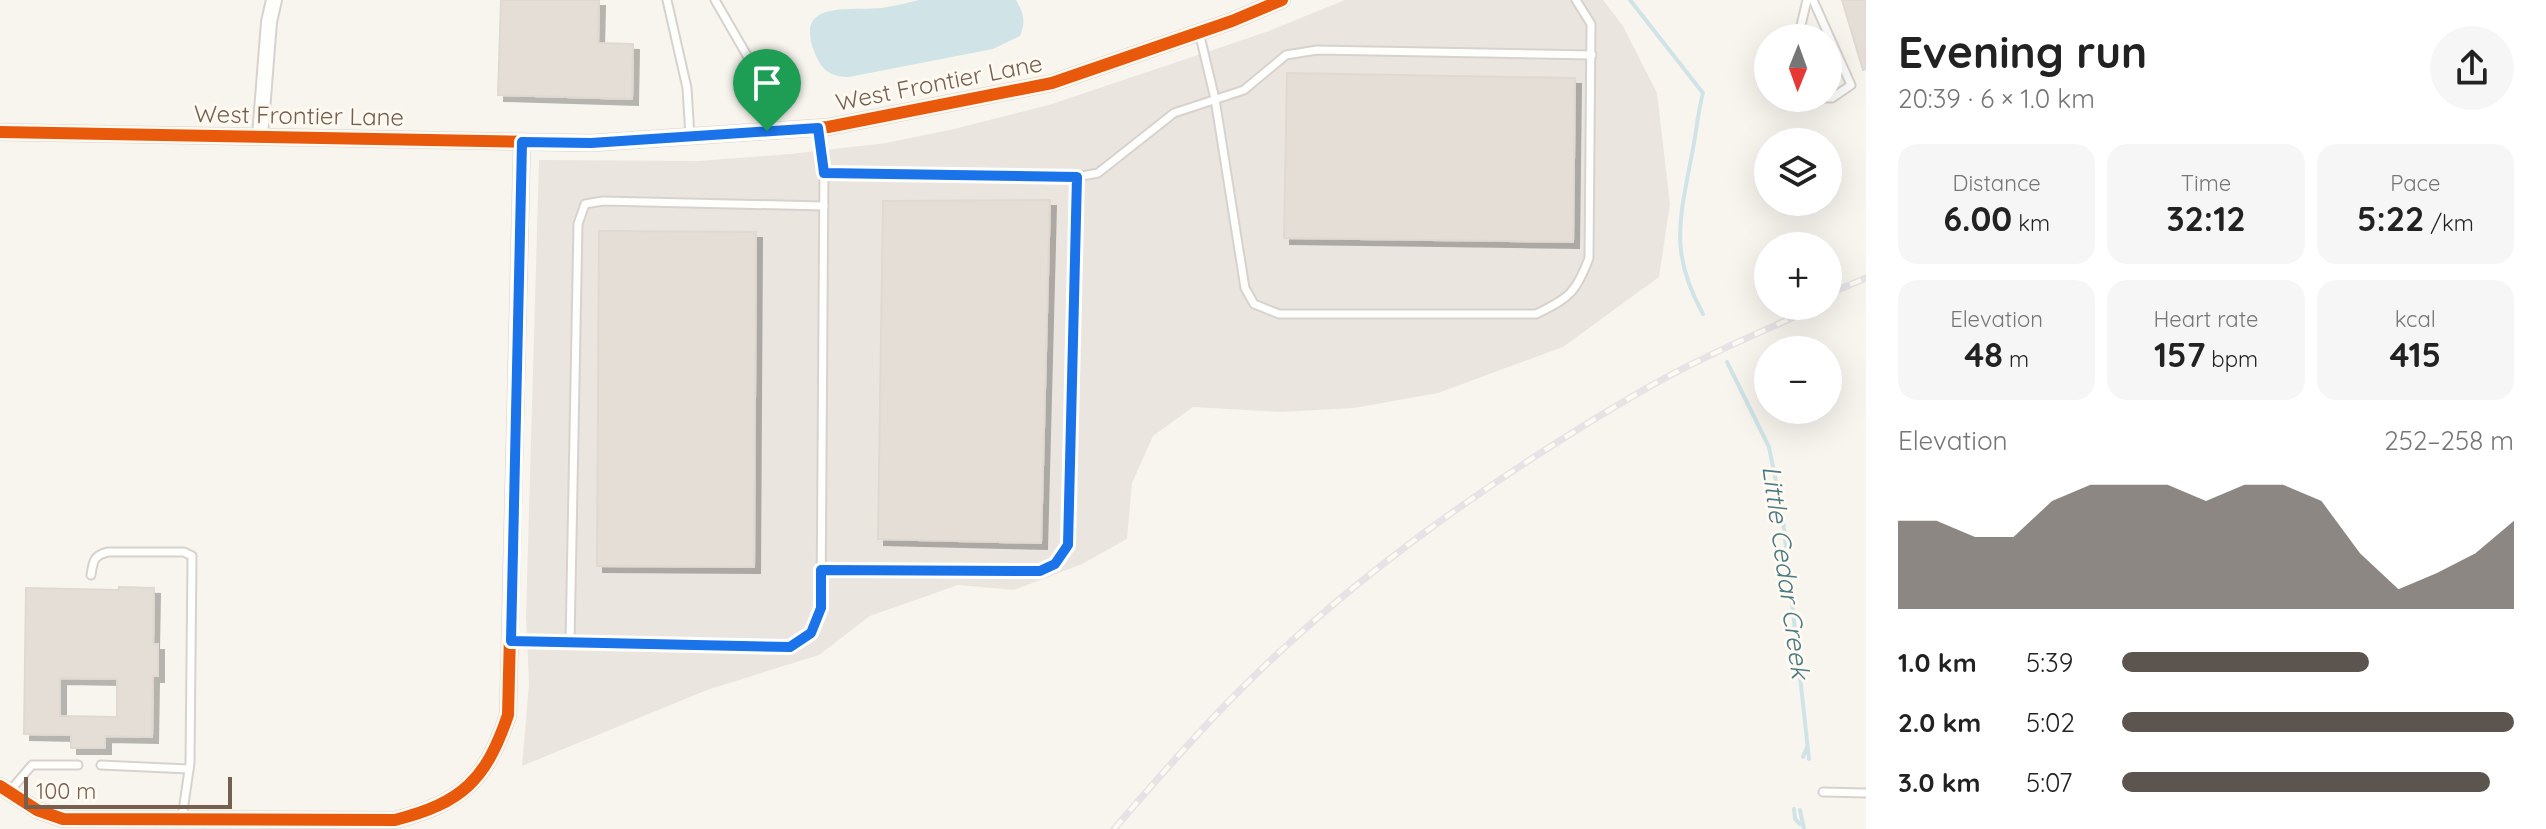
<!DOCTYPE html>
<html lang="en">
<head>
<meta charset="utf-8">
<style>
	body { margin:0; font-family:Quicksand,sans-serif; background:#f6f6f6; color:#222; height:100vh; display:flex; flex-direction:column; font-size:30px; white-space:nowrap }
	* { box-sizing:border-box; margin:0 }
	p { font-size:26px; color:#767676 }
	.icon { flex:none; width:44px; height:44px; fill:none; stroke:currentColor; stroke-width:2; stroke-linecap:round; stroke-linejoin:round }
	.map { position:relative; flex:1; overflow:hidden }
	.panel { display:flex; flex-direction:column; background:#fff; width:680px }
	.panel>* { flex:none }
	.needle { width:52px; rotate:181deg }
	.tools { position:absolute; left:1754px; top:24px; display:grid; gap:16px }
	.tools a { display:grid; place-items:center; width:88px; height:88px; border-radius:50%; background:#fff; box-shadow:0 8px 32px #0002; font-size:40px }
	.scale { position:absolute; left:24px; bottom:20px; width:208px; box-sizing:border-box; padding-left:8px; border:4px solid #765f4f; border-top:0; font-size:22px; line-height:28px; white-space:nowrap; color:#765f4f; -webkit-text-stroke:6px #fefaf1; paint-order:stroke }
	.pin { position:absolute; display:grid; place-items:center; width:68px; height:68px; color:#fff; margin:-82px -34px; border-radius:50% 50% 50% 0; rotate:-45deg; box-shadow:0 0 8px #0007 }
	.pin .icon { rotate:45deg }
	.round { display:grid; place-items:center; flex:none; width:84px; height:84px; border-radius:42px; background:#f6f6f6 }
	.summary { display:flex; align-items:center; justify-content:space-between; height:136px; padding:0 32px }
	h1 { font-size:44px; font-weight:700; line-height:60px }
	.stats { display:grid; grid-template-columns:repeat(3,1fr); gap:12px; height:136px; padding:8px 32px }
	.stats div { display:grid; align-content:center; border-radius:20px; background:#f6f6f6; text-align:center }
	.stats b { font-size:34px; font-weight:700 }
	.stats small { font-size:22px; font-weight:400 }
	.stats p { font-size:22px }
	.chart { height:224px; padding:16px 32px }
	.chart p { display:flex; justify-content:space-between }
	.chart svg { width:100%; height:144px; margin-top:8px; fill:#5c554f; opacity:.7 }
	ul { padding:0 32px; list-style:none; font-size:26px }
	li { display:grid; grid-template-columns:128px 96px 1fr; align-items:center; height:60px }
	li i { height:20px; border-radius:10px; background:#5c554f }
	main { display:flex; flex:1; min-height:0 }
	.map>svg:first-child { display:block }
	.industrial { fill:#ebe5df }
	.water { fill:#d0e4e8 }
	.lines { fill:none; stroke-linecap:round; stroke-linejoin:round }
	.stream { stroke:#d0e4e8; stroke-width:4 }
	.building { fill:#e5ded6; stroke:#e0d9d1; stroke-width:2; fill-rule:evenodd; filter:url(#shadow) }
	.service-casing { stroke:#d7d2cd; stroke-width:11 }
	.minor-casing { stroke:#d7d2cd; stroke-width:18 }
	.service { stroke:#fefefd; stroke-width:7 }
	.minor { stroke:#fefefd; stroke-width:14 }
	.rail-casing { stroke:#e5e3e6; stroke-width:7 }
	.rail { stroke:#fefaf1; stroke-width:4; stroke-dasharray:12; stroke-linecap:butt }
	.cycleway-casing { stroke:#fefaf1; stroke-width:17 }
	.cycleway { stroke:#e8590c; stroke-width:12 }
	.route-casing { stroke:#fff; stroke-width:16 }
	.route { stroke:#1a73e8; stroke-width:10 }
	.labels { text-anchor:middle; stroke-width:6; stroke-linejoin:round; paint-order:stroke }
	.street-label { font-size:24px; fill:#765f4f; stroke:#fefaf1 }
	.water-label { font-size:26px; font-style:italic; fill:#497a87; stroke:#fefaf1 }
</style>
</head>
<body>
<main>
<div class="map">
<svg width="1866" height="829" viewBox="0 0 1866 829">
	<defs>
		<filter id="shadow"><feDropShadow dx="6" dy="6" stdDeviation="0" flood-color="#0004"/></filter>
	</defs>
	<rect width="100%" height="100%" fill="#f8f5ef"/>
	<path class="industrial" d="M1345,0H1603L1623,26L1657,93L1670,204L1659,277L1563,347L1438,393L1354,408L1280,412L1193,407L1153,436L1132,483L1127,539L1082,564L1014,590L958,585L870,616L819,655L707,690L522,766L529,684L526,616L539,160L698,161L790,154L886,143L954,129L1052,104L1269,31Z"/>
	<path class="water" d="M919,0H1016C1024,14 1026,21 1020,36L993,49L849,77C833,77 823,72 816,56C792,0 844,11 882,8C894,6 907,3 919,0Z"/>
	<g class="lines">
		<g class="stream">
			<path d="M1630,0L1703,93C1697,115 1696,137 1691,159C1679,222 1670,254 1703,314"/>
			<path d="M1727,362L1769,447L1782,511L1809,759"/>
			<path d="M1803,757L1807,747"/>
			<path d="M1794,809L1795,819L1800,824"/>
			<path d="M1800,810L1804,829"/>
		</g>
	</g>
	<g class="building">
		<path d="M501,0H599L598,43L633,44L632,99L498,95Z"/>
		<path d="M1842,0H1866V69L1863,70Z"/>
		<path d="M1287,73L1575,78L1573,242L1284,238Z"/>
		<path d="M1050,200L1041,543L878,539L883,201Z"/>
		<path d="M599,231L756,232L754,567L597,566Z"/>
		<path d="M119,587L154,588L153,644H158V676H153L152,737L105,736V748H71V735L24,734L26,588L119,590ZM60,678L117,679V717L60,716Z"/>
	</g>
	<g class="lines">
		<g class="service-casing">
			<g id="service">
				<path d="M667,0L687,88L690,137"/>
				<path d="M715,0L768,92L767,131"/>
				<path d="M1813,0L1851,85L1832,98H1826"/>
				<path d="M1199,32L1215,99L1245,288L1254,304L1279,314H1536C1569,298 1576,293 1589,258L1591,24L1576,0"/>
				<path d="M1798,38L1807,0"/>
				<path d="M824,173L1077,177L1098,173L1174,113L1244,90L1286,55L1317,50L1592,55"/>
				<path d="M821,570L1040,571L1055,564L1068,545L1077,177"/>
				<path d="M91,575C93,561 94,555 108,552H184L192,556L190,763L182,818"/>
				<path d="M511,641L790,647L811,633L821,608L824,161L818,128"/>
				<path d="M570,643L578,224L585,204L603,201L824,206"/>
				<path d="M101,765L189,769"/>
				<path d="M9,792L32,765H78"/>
				<path d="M1823,792L1866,793"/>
			</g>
		</g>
		<g class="minor-casing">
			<g id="minor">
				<path d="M0,132L591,143L828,127L1052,83L1232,21L1282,0"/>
				<path d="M260,136L269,22L274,0"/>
				<path d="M0,786L37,810L63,819L395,820C462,803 486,780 508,715L522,142"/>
			</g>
		</g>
		<use href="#service" class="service"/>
		<use href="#minor" class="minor"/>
		<g class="rail-casing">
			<g id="rail">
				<path d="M1828,294L1866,278"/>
				<path d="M1114,829C1152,785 1191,740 1232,698C1350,578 1489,481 1633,396C1692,361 1756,334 1819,306"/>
			</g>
		</g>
		<use href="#rail" class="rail"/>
		<g class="cycleway-casing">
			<g id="cycleway">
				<path d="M0,132L591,143L828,127L1052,83L1232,21L1282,0"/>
				<path d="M0,786L37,810L63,819L395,820C462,803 486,780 508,715L522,142"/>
			</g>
		</g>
		<use href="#cycleway" class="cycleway"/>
	</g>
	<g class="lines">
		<g class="route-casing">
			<path id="route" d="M818,128L824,173L1077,177L1068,545L1055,564L1040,571L821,570V608L811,633L790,647L511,641L522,142L591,143Z"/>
		</g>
		<use href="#route" class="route"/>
	</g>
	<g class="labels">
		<g class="street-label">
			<text transform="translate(939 83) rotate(-11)" y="8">West Frontier Lane</text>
			<text transform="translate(299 116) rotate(1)" y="8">West Frontier Lane</text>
		</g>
		<g class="water-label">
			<text transform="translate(1786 572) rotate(82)" y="9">Little Cedar Creek</text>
		</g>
	</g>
</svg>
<div class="tools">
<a><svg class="needle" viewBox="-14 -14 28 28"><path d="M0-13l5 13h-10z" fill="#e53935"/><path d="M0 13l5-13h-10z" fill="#767676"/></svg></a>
<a><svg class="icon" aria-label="layers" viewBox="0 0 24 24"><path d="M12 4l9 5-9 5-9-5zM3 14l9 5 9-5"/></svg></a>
<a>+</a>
<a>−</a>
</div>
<div class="scale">100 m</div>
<div class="pin" style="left:767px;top:131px;background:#1e9e55"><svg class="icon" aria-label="arrive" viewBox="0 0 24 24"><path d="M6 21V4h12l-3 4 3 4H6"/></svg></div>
</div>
<section class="panel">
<div class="summary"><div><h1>Evening run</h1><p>20:39 · 6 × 1.0 km</p></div><a class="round"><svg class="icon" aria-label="share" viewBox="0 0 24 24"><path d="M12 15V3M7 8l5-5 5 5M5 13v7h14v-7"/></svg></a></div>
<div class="stats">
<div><p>Distance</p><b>6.00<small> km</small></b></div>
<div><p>Time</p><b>32:12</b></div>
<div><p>Pace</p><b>5:22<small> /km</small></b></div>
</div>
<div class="stats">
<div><p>Elevation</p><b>48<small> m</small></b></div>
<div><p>Heart rate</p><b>157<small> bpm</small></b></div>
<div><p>kcal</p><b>415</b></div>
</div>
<div class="chart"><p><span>Elevation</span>252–258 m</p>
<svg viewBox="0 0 160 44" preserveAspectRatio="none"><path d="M0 44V17L10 17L20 22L30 22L40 11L50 6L60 6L70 6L80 11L90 6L100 6L110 11L120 27L130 38L140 33L150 27L160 17V44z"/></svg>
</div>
<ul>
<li><b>1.0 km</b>5:39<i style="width:63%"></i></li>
<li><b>2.0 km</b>5:02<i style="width:100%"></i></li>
<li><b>3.0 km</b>5:07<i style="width:94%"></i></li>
</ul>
</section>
</main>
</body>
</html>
